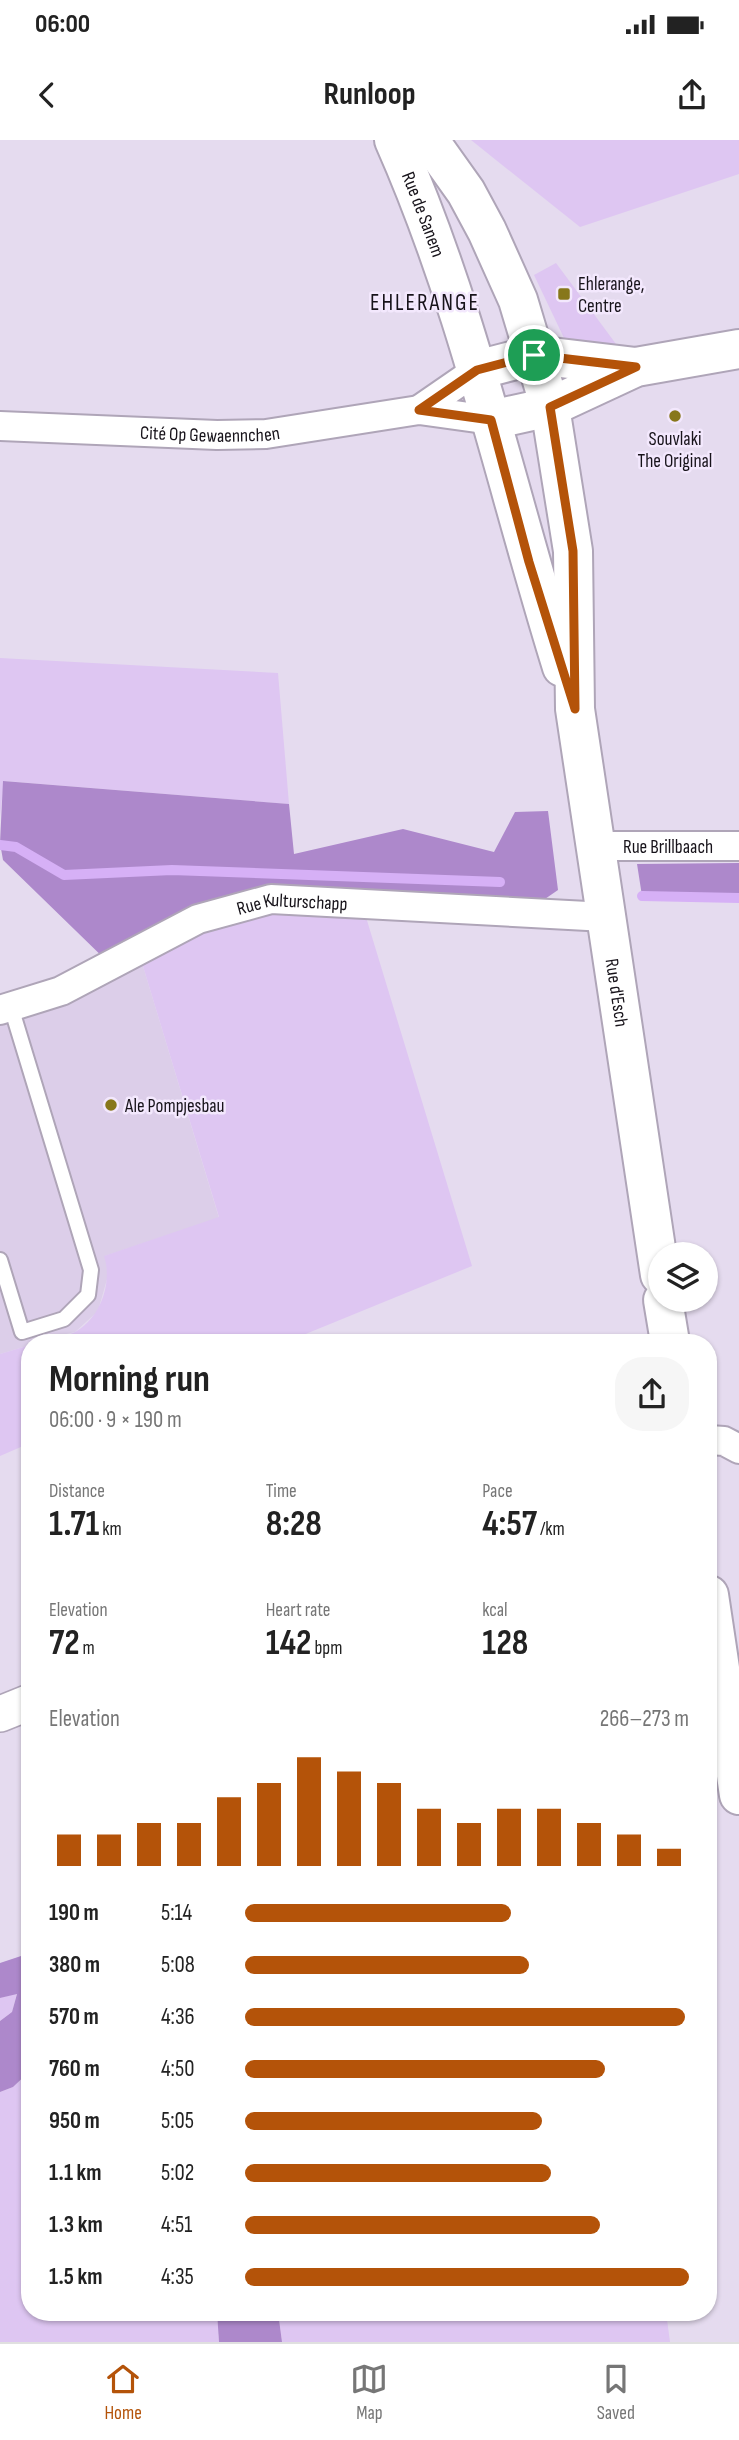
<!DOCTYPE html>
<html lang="en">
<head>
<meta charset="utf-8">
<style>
	body { margin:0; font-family:"Sofia Sans Condensed",sans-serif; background:#f6f6f6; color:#222; height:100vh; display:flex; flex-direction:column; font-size:26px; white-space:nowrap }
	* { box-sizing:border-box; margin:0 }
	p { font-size:23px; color:#767676 }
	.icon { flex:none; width:38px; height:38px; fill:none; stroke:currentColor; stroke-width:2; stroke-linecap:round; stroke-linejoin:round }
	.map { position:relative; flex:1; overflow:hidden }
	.sheet { position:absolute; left:21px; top:1194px; width:696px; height:987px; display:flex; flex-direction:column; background:#fff; border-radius:28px; box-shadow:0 2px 5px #0004 }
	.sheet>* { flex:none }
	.buttons { position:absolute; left:648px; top:1102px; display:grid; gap:14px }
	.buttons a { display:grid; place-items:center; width:70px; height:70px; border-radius:50%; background:#fff; box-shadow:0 2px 5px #0004; font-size:35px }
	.pin { position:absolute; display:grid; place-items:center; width:60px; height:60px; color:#fff; margin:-30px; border:4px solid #fff; border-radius:50%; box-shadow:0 2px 7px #0007 }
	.round { display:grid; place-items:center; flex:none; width:74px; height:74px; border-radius:28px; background:#f6f6f6 }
	.head { display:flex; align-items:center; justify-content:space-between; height:119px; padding:0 28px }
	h1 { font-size:38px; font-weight:700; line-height:52px }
	.stats { display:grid; grid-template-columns:repeat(3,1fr); gap:10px; height:119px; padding:7px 28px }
	.stats div { display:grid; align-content:center }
	.stats b { font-size:35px; font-weight:700 }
	.stats small { font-size:19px; font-weight:400 }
	.stats p { font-size:19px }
	.chart { height:196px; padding:14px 28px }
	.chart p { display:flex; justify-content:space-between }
	.chart svg { width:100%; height:126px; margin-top:7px; stroke:#b45309; stroke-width:6 }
	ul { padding:0 28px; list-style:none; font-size:23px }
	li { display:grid; grid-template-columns:112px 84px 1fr; align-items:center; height:52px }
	li i { height:18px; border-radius:9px; background:#b45309 }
	.status { display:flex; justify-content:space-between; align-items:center; height:49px; padding:0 35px; background:#fff; direction:ltr }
	.status svg { height:19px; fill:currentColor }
	header { display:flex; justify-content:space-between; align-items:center; height:91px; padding:0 28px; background:#fff; font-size:32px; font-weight:700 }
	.tabs { display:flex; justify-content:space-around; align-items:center; height:98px; border-top:2px solid #e0e0e0; background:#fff; font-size:19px; color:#767676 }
	.tabs a { display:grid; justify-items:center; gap:4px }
	.tabs .selected { color:#b45309 }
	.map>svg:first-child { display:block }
	.built { fill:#dccee9 }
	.green { fill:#dec6f2 }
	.forest { fill:#ad88cb }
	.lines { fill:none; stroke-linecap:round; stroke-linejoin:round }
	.stream { stroke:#d6b0f6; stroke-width:10 }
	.service-casing { stroke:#afa5b8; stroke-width:18 }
	.minor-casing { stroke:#afa5b8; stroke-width:32 }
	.tertiary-casing { stroke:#afa5b8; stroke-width:38 }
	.secondary-casing { stroke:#afa5b8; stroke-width:42 }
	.service { stroke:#fff; stroke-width:14 }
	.minor { stroke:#fff; stroke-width:28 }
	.tertiary { stroke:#fff; stroke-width:35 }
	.secondary { stroke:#fff; stroke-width:38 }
	.route-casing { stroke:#fff; stroke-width:14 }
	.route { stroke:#b45309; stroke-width:9 }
	.poi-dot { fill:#87771b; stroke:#f3e8fd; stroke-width:2.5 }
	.labels { text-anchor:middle; stroke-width:5; stroke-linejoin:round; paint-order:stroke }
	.street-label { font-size:19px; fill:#17131a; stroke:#f3e8fd }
	.poi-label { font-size:19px; fill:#17131a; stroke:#f3e8fd; text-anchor:start }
	.quarter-label { font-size:23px; letter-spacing:2px; fill:#17131a; stroke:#f3e8fd }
</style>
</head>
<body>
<div class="status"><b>06:00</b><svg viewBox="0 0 49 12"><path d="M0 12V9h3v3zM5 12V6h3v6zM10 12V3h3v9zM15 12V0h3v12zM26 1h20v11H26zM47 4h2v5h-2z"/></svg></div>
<header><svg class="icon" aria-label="back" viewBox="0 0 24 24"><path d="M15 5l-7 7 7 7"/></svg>Runloop<svg class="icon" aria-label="share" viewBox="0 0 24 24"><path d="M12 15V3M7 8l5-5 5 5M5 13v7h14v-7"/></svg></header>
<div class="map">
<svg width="739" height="2202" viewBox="0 0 739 2202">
	<rect width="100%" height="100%" fill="#e5dbef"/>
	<path class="built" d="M139,813L219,1078L105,1116L109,1132L98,1171L75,1192L30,1202V1205L0,1214V870Z"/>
	<g class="green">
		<path d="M471,0H739V34L580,87Z"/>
		<path d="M556,123L616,204L583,210L564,198L534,135Z"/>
		<path d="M0,518L278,533L289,664L4,641L0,677Z"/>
		<path d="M362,764L472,1126L286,1202H40C51,1199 63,1197 73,1193C100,1180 113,1143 104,1116L219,1077L139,813L198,779Z"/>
		<path d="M30,1205V1303L0,1316V1214Z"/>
		<path d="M17,1853L12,1872L0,1881V1858Z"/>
		<path d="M30,1931V2172H217L219,2202H0V1952L13,1947Z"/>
		<path d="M278,2172H666L670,2202H282Z"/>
	</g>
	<g class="forest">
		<path d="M3,641L289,664L294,714L403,689L494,712L515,672L548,671L558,750L526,772L271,759L112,826L3,720L0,703Z"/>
		<path d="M739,723V758L642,756L637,724Z"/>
		<path d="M30,1813V1931L13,1947L0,1952V1881L12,1872L17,1854L0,1858V1823Z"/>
		<path d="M217,2172H278L282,2202H219Z"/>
	</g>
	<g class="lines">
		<g class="stream">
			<path d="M0,705L16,707L64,735L172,730L500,742"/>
			<path d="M642,756L739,758"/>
		</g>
		<g class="service-casing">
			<path id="service" d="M0,1120L22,1192L64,1179L88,1155L91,1130L11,867"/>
		</g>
		<g class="minor-casing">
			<g id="minor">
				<path d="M419,270L477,230"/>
				<path id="s1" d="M0,286L217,295L266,294L419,270L491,280"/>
				<path id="s2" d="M596,706H739"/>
				<path id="s3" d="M0,870L61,851L198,779L271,759L606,777"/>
				<path d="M709,1300L724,1301L739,1309"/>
			</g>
		</g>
		<g class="tertiary-casing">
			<path id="tertiary" d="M0,1574L30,1562"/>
		</g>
		<g class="secondary-casing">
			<g id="secondary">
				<path id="s4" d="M394,0C469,169 507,351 562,527"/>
				<path id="s5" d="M429,0L466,52L487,91L518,160L550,267L573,411L575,569L660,1135"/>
				<path d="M477,230L535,215L636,227"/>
				<path d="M491,280L550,267L636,227L739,209"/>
				<path d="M663,1160L670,1202"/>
				<path d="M709,1455L739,1655"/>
			</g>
		</g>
		<use href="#service" class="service"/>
		<use href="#minor" class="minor"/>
		<use href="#tertiary" class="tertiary"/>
		<use href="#secondary" class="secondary"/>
	</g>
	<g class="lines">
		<g class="route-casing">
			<path id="route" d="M534,215L636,227L550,267L573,411L575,569L529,422L491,280L419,270L477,230Z"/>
		</g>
		<use href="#route" class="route"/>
	</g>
	<g class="poi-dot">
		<rect x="557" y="147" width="14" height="14" rx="3.5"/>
		<circle cx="675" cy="276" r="7"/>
		<circle cx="111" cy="965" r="7"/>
	</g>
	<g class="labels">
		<g class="street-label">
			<text dy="7" stroke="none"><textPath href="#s4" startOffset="80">Rue de Sanem</textPath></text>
			<text dy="7" stroke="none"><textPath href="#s1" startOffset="210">Cité Op Gewaennchen</textPath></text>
			<text dy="7" stroke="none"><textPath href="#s2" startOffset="72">Rue Brillbaach</textPath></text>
			<text dy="7" stroke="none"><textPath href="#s3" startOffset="315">Rue Kulturschapp</textPath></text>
			<text dy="7" stroke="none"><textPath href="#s5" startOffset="886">Rue d'Esch</textPath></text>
		</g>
		<g class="poi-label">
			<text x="578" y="150">Ehlerange,<tspan x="578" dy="22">Centre</tspan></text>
			<text x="675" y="305" text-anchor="middle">Souvlaki<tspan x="675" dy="22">The Original</tspan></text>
			<text x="125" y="972">Ale Pompjesbau</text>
		</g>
		<g class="quarter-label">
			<text x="425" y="170">EHLERANGE</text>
		</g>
	</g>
</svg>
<div class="buttons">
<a><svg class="icon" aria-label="layers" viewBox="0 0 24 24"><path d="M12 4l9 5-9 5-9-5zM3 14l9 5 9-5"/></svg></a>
</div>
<div class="pin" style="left:534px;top:215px;background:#1e9e55"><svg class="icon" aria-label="arrive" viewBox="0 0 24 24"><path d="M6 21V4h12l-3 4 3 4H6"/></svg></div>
<section class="sheet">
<div class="head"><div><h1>Morning run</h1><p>06:00 · 9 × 190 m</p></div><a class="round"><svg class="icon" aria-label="share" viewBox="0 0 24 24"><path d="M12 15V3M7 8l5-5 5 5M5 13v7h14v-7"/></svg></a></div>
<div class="stats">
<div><p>Distance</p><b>1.71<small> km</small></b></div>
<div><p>Time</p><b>8:28</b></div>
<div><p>Pace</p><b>4:57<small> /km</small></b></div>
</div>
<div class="stats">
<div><p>Elevation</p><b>72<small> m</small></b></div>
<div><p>Heart rate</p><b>142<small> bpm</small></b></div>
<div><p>kcal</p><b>128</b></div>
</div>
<div class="chart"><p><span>Elevation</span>266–273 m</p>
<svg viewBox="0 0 160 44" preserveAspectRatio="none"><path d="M5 44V33M15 44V33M25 44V29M35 44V29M45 44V20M55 44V15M65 44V6M75 44V11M85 44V15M95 44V24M105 44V29M115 44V24M125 44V24M135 44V29M145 44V33M155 44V38"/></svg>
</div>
<ul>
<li><b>190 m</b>5:14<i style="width:60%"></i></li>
<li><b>380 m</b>5:08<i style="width:64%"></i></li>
<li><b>570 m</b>4:36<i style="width:99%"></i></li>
<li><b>760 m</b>4:50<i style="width:81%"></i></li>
<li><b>950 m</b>5:05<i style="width:67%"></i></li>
<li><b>1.1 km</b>5:02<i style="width:69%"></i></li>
<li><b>1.3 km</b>4:51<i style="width:80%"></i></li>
<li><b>1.5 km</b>4:35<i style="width:100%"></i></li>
</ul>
</section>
</div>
<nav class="tabs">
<a class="selected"><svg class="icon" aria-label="home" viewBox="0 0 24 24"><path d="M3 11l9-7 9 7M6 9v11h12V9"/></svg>Home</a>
<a><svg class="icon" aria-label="map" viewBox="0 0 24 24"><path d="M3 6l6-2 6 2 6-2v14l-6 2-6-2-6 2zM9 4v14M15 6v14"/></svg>Map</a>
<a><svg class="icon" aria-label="saved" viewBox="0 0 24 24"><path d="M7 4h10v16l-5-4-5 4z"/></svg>Saved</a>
</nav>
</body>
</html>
